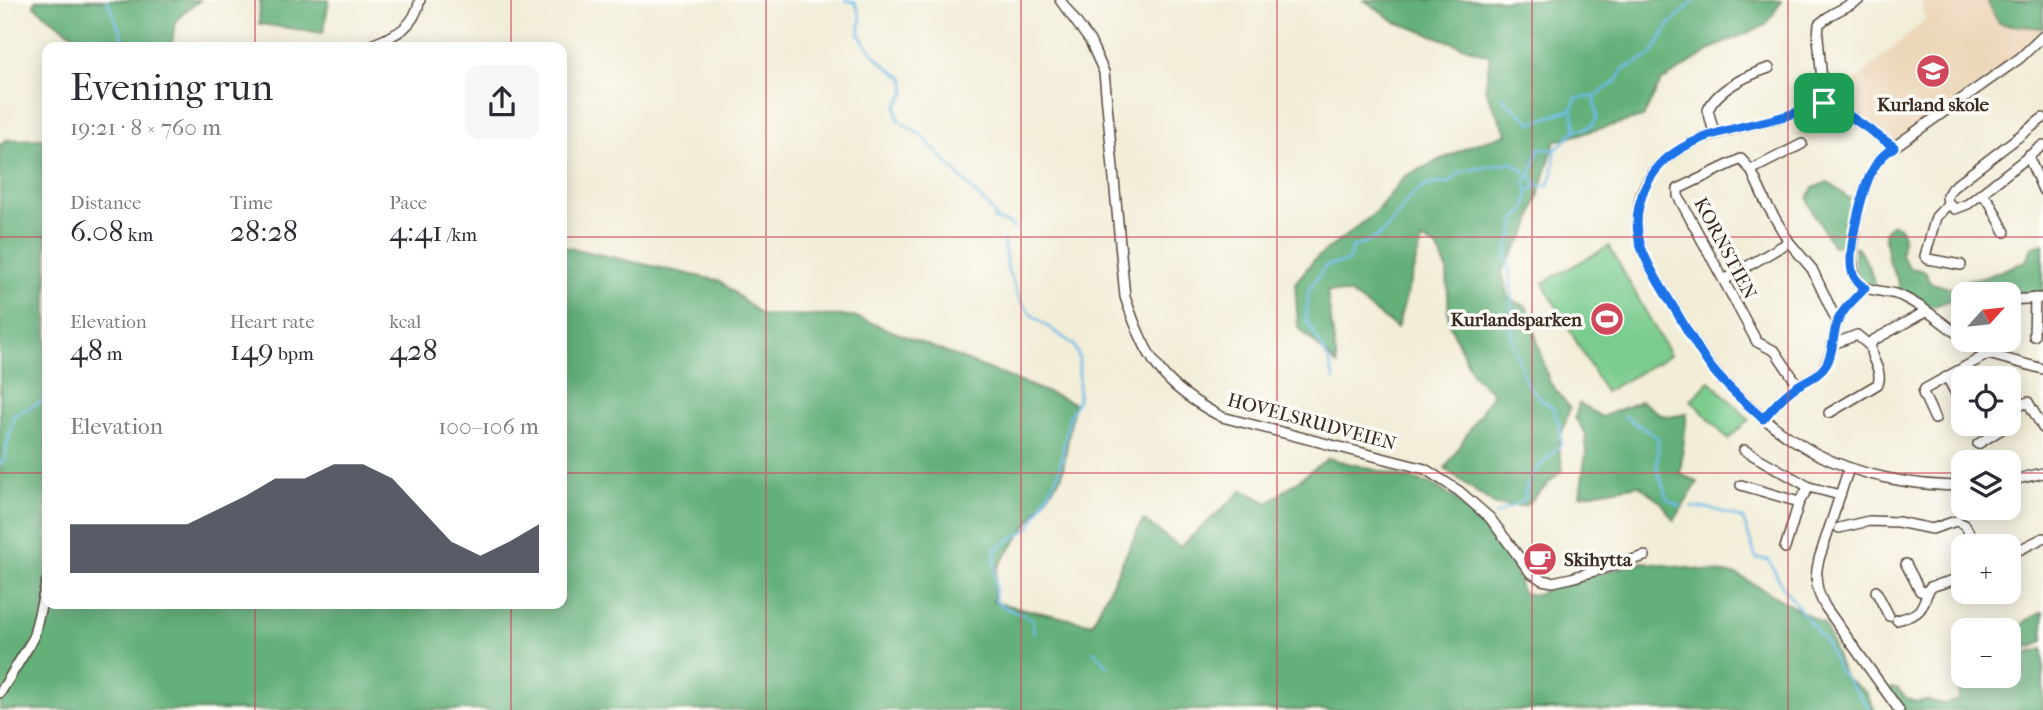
<!DOCTYPE html>
<html lang="en">
<head>
<meta charset="utf-8">
<style>
	body { margin:0; font-family:"IM FELL French Canon",serif; background:#f7f7f7; color:#2b2b33; height:100vh; display:flex; flex-direction:column; font-size:26px; white-space:nowrap }
	* { box-sizing:border-box; margin:0 }
	p { font-size:23px; color:#7c7c81 }
	.icon { flex:none; width:38px; height:38px; fill:none; stroke:currentColor; stroke-width:2; stroke-linecap:round; stroke-linejoin:round }
	.map { position:relative; flex:1; overflow:hidden }
	.drawer { position:absolute; left:42px; top:42px; width:525px; height:567px; display:flex; flex-direction:column; background:#fff; border-radius:14px; box-shadow:0 4px 18px #0003 }
	.drawer>* { flex:none }
	.needle { width:46px; rotate:63deg }
	.tools { position:absolute; left:1951px; top:282px; display:grid; gap:14px }
	.tools a { display:grid; place-items:center; width:70px; height:70px; border-radius:14px; background:#fff; box-shadow:0 4px 18px #0003; font-size:35px }
	.pin { position:absolute; display:grid; place-items:center; width:60px; height:60px; color:#fff; margin:-30px; border-radius:14px; box-shadow:0 4px 10px #0006 }
	.round { display:grid; place-items:center; flex:none; width:74px; height:74px; border-radius:14px; background:#f7f7f7 }
	.overview { display:flex; align-items:center; justify-content:space-between; height:119px; padding:0 28px }
	h1 { font-size:38px; font-weight:600; line-height:52px }
	.stats { display:grid; grid-template-columns:repeat(3,1fr); gap:10px; height:119px; padding:7px 28px }
	.stats div { display:grid; align-content:center }
	.stats b { font-size:30px; font-weight:600 }
	.stats small { font-size:19px; font-weight:400 }
	.stats p { font-size:19px }
	.chart { height:196px; padding:14px 28px }
	.chart p { display:flex; justify-content:space-between }
	.chart svg { width:100%; height:126px; margin-top:7px; fill:#111827; opacity:.7 }
	.map>svg:first-child { display:block }
	.built { fill:#edd7ba }
	.green { fill:#7acc8e; stroke:#5a7b56; stroke-width:2 }
	.forest { fill:#63b079; stroke:#4f6d4c; stroke-width:2 }
	.lines { fill:none; stroke-linecap:round; stroke-linejoin:round }
	.stream { stroke:#6ebce8; stroke-width:2.5 }
	.street-casing { stroke:#56473a; stroke-width:12 }
	.street { stroke:#fff; stroke-width:9 }
	.route-casing { stroke:#fff; stroke-width:14 }
	.route { stroke:#1a73e8; stroke-width:9 }
	.grid { fill:none; stroke:#d1495b; stroke-width:2; stroke-opacity:0.55 }
	.labels { text-anchor:middle; stroke-width:7; stroke-linejoin:round; paint-order:stroke }
	.poi-label { font-size:19px; font-weight:bold; fill:#3b2a1e; stroke:#fdfcf7 }
	.street-label { font-size:19px; fill:#3b2a1e; stroke:#fdfcf7 }
</style>
</head>
<body>
<div class="map">
<svg width="2043" height="710" viewBox="0 0 2043 710">
	<rect width="100%" height="100%" fill="#fdfcf7"/>
	<filter id="ink" filterUnits="userSpaceOnUse"><feTurbulence type="fractalNoise" baseFrequency=".0143" numOctaves="2"/><feDisplacementMap in="SourceGraphic" scale="14" xChannelSelector="R" yChannelSelector="G"/><feConvolveMatrix kernelMatrix="1 2 1 2 8 2 1 2 1" color-interpolation-filters="sRGB"/></filter>
	<filter id="wash" filterUnits="userSpaceOnUse"><feTurbulence type="fractalNoise" baseFrequency=".00686" numOctaves="4" result="noise"/><feDisplacementMap in="SourceGraphic" scale="28" xChannelSelector="R" yChannelSelector="G"/><feGaussianBlur stdDeviation="1.57" result="paint"/><feColorMatrix in="noise" values="0 0 0 0 0 0 0 0 0 0 0 0 0 0 0 0 0 1.4 0 .05"/><feComposite in="paint" operator="in"/></filter>
	<g filter="url(#wash)">
		<rect width="100%" height="100%" fill="#f2edd7"/>
		<path class="built" d="M1920,0H2014L2043,22V32L2028,50L1896,143L1837,97L1926,19Z"/>
		<g class="green">
			<path d="M1609,246L1670,355L1605,392L1543,283Z"/>
			<path d="M1710,381L1749,420L1728,439L1691,400Z"/>
		</g>
		<g class="forest">
			<path d="M35,0H200C177,18 174,16 172,47H90L34,6Z"/>
			<path d="M260,0H329L323,33L259,24Z"/>
			<path d="M1364,0H1782L1766,25L1715,47L1661,82L1643,117L1555,141L1528,230L1502,271L1508,298L1527,307L1549,381L1570,408L1558,445L1563,469L1525,506L1495,505L1445,469L1493,393L1473,375L1449,323L1447,269L1437,247L1422,240L1397,328L1351,294L1327,291L1337,365L1298,327L1295,283L1314,260L1374,214L1405,176L1475,144L1507,134L1485,90L1490,56L1396,22Z"/>
			<path d="M1988,0H2043V28L2000,24L1989,7Z"/>
			<path d="M47,139V604H562V247H566L720,281L761,315L854,316L1074,403L1062,475L997,568L993,602L1092,624L1143,520L1180,547L1243,490L1268,503L1328,458L1431,484L1477,512L1515,568L1522,593L1536,595L1553,586L1643,562L1738,575L1825,625L1844,677L1865,692L1875,710H0V145L6,140Z"/>
			<path d="M1862,181L1866,184L1848,245L1833,246L1810,207L1808,198L1813,188L1828,182L1851,200Z"/>
			<path d="M1894,224L1901,228L1903,236L1901,254L1909,268L1925,271L1929,282L1949,288L1970,279L1983,278L2026,261L2032,247L2043,244V293L2002,294L1978,290L1929,308L1899,294V283L1888,259L1884,233L1889,226Z"/>
			<path d="M1854,247L1858,248C1865,258 1874,275 1874,287L1860,283L1855,270Z"/>
			<path d="M1641,401C1659,414 1665,421 1687,413L1680,474L1698,482L1674,521L1662,503L1639,485L1580,495L1586,452V434L1575,418L1579,403L1602,417Z"/>
			<path d="M2043,612V641L2035,646L2009,649V634L2015,633L2027,620Z"/>
			<path d="M2043,649V710H1903L1891,692V688H1897L1906,698L1916,702L1926,700L1944,704L1959,700V691L1963,682L1960,652L1963,653L1964,676H2009V658Z"/>
		</g>
		<g class="lines">
			<g class="stream">
				<path d="M107,0L127,47"/>
				<path d="M845,0L855,2L861,18L859,35C872,53 884,67 904,78L906,92L896,107L899,121L921,135L995,214L993,219L1011,224L1013,229"/>
				<path d="M1501,97L1532,123L1572,109"/>
				<path d="M1576,130L1591,127L1597,118L1594,98"/>
				<path d="M1528,193L1537,185L1548,186L1553,173L1555,150"/>
				<path d="M1003,241L1008,270L1021,302L1033,316L1074,345L1079,358V386L1078,400L1070,415L1059,473L1029,529L995,549V600C1006,611 1018,612 1032,619L1034,633"/>
				<path d="M1334,380L1330,363L1306,319L1309,290L1326,265L1348,262L1352,248C1361,244 1375,240 1382,233C1409,208 1405,182 1450,183L1460,172L1512,162L1531,176L1537,185"/>
				<path d="M1624,416L1658,438L1657,468L1667,499L1681,507"/>
				<path d="M0,464L4,460L14,415L47,399"/>
				<path d="M1692,507L1713,509L1743,519L1756,558L1769,560L1782,586L1826,643L1838,669L1871,710"/>
				<path d="M1495,515L1524,500C1525,476 1547,460 1562,443L1559,424L1553,408L1543,401L1526,383L1512,338L1511,283L1506,249L1513,235L1516,218L1525,210L1528,193L1525,179L1531,176L1539,148L1555,150L1576,130L1572,109L1576,98L1594,97L1618,80L1623,69L1651,56L1669,25L1695,0"/>
				<path d="M1094,651L1108,666"/>
			</g>
		</g>
	</g>
	<g filter="url(#ink)">
		<g class="lines">
			<g class="street-casing">
				<g id="street">
					<path d="M1060,0L1090,41L1104,72L1125,297C1147,360 1162,386 1222,417L1425,469L1459,491L1490,518L1530,572L1542,580L1553,582L1571,578L1645,556"/>
					<path d="M366,47C393,36 413,31 420,0"/>
					<path d="M1824,103C1807,109 1791,115 1774,119C1729,131 1676,137 1648,180C1636,198 1635,226 1641,246C1647,266 1660,284 1671,302C1687,329 1702,358 1723,381C1750,409 1781,434 1815,453C1859,476 1914,486 1964,486"/>
					<path d="M1824,103L1847,114L1894,147L2020,58L2043,36"/>
					<path d="M1824,103L1818,37L1819,24L1832,14L1859,0"/>
					<path d="M2043,118L1952,188L1947,196L1948,204L1955,209L1968,204L2043,145"/>
					<path d="M1714,133L1708,110C1717,89 1748,75 1769,68"/>
					<path d="M1802,144L1751,170L1766,203L1789,242L1812,269L1837,322"/>
					<path d="M1894,147C1887,152 1879,158 1875,166C1862,187 1840,266 1860,284C1870,293 1889,290 1901,296C1923,306 1944,324 1964,339"/>
					<path d="M2028,156L2043,190"/>
					<path d="M1751,170L1741,159L1678,189V196L1757,342L1775,351L1798,385"/>
					<path d="M1982,194L1990,203L2005,232"/>
					<path d="M1948,204L1936,217L1925,256L1928,259L1961,265"/>
					<path d="M1724,280L1789,242"/>
					<path d="M2009,300L2043,298"/>
					<path d="M2034,336L2035,298"/>
					<path d="M1964,340L1988,354L2043,369"/>
					<path d="M1833,344L1857,335L1870,346"/>
					<path d="M1947,377L1964,409"/>
					<path d="M2009,410L2028,402L2043,428"/>
					<path d="M1829,413L1878,384C1884,368 1866,357 1872,341L1925,312"/>
					<path d="M1763,419C1773,407 1785,393 1799,385C1809,378 1819,376 1825,365C1834,352 1832,337 1837,323C1842,309 1855,299 1865,288"/>
					<path d="M1935,419L1923,393L1925,389L1988,354"/>
					<path d="M1967,426L1971,424"/>
					<path d="M1978,444L2002,429L2003,424"/>
					<path d="M1744,450L1809,487"/>
					<path d="M1849,468L1819,559C1814,578 1816,591 1826,608L1899,710"/>
					<path d="M2009,481L2043,473"/>
					<path d="M1741,485L1799,502"/>
					<path d="M1839,528L1869,521L1898,522L1932,529L1956,521L1965,525L1976,546"/>
					<path d="M1785,548L1799,502L1809,487L1840,495"/>
					<path d="M2009,555L2043,538"/>
					<path d="M1906,564L1920,591L1928,592"/>
					<path d="M1876,591L1889,616"/>
					<path d="M1897,620C1924,613 1920,610 1930,587L1964,577"/>
					<path d="M0,693L33,639L47,581"/>
				</g>
			</g>
			<use href="#street" class="street"/>
		</g>
	</g>
	<g class="lines" filter="url(#ink)">
		<g class="route-casing">
			<path id="route" d="M1824,103L1847,114L1894,147C1887,152 1879,158 1875,166C1863,184 1847,250 1852,271C1854,279 1859,283 1865,288C1855,299 1842,309 1837,323C1832,337 1834,352 1826,365C1819,376 1809,379 1799,385C1785,393 1773,407 1763,419C1745,402 1725,386 1710,366C1696,347 1684,324 1671,303C1660,285 1648,267 1641,247C1630,213 1644,174 1674,153C1703,133 1739,128 1774,119C1791,115 1807,109 1824,103Z"/>
		</g>
		<use href="#route" class="route"/>
	</g>
	<path class="grid" d="M255,0V47M511,0V47M766,0V710M1021,0V710M1277,0V710M1532,0V710M1788,0V710M0,237H47M562,237H2043M0,473H47M562,473H1964M2009,473H2043M255,604V710M511,604V710"/>
	<defs>
		<g id="school-disc" transform="scale(1.75)"><circle r="9.5" fill="#d1495b" stroke="#fdfcf7"/><path d="M0-5L7-2L0 1L-7-2ZM-4 1L0 2.5L4 1V4Q0 6-4 4Z" fill="#fff"/></g>
		<g id="stadium-disc" transform="scale(1.75)"><circle r="9.5" fill="#d1495b" stroke="#fdfcf7"/><path d="M0-5a6.5 5 0 1 0 0 10a6.5 5 0 1 0 0-10ZM-3.5-1.8h7v3.6h-7Z" fill="#fff"/></g>
		<g id="cafe-disc" transform="scale(1.75)"><circle r="9.5" fill="#d1495b" stroke="#fdfcf7"/><path d="M-5.5-4.5H6V0H3Q3 3.5 0 3.5H-2.5Q-5.5 3.5-5.5 0ZM3-3.2v2h1.7v-2ZM-6 4.5H4V6H-6Z" fill="#fff"/></g>
	</defs>
	<g fill-rule="evenodd">
		<use href="#school-disc" x="1933" y="71"/>
		<use href="#stadium-disc" x="1607" y="319"/>
		<use href="#cafe-disc" x="1540" y="559"/>
	</g>
	<g class="labels">
		<g class="poi-label">
			<text x="1933" y="111">Kurland skole</text>
			<text x="1582" y="326" text-anchor="end">Kurlandsparken</text>
			<text x="1564" y="566" text-anchor="start">Skihytta</text>
		</g>
		<g class="street-label">
			<text transform="translate(1726 248) rotate(62)" y="7">KORNSTIEN</text>
			<text transform="translate(1312 421) rotate(15)" y="7">HOVELSRUDVEIEN</text>
		</g>
	</g>
</svg>
<div class="tools">
<a><svg class="needle" viewBox="-14 -14 28 28"><path d="M0-13l5 13h-10z" fill="#e53935"/><path d="M0 13l5-13h-10z" fill="#7c7c81"/></svg></a>
<a><svg class="icon" aria-label="locate" viewBox="0 0 24 24"><circle cx="12" cy="12" r="6"/><path d="M12 2v4M12 18v4M2 12h4M18 12h4"/></svg></a>
<a><svg class="icon" aria-label="layers" viewBox="0 0 24 24"><path d="M12 4l9 5-9 5-9-5zM3 14l9 5 9-5"/></svg></a>
<a>+</a>
<a>−</a>
</div>
<div class="pin" style="left:1824px;top:103px;background:#1e9e55"><svg class="icon" aria-label="arrive" viewBox="0 0 24 24"><path d="M6 21V4h12l-3 4 3 4H6"/></svg></div>
<section class="drawer">
<div class="overview"><div><h1>Evening run</h1><p>19:21 · 8 × 760 m</p></div><a class="round"><svg class="icon" aria-label="share" viewBox="0 0 24 24"><path d="M12 15V3M7 8l5-5 5 5M5 13v7h14v-7"/></svg></a></div>
<div class="stats">
<div><p>Distance</p><b>6.08<small> km</small></b></div>
<div><p>Time</p><b>28:28</b></div>
<div><p>Pace</p><b>4:41<small> /km</small></b></div>
</div>
<div class="stats">
<div><p>Elevation</p><b>48<small> m</small></b></div>
<div><p>Heart rate</p><b>149<small> bpm</small></b></div>
<div><p>kcal</p><b>428</b></div>
</div>
<div class="chart"><p><span>Elevation</span>100–106 m</p>
<svg viewBox="0 0 160 44" preserveAspectRatio="none"><path d="M0 44V27L10 27L20 27L30 27L40 27L50 22L60 17L70 11L80 11L90 6L100 6L110 11L120 22L130 33L140 38L150 33L160 27V44z"/></svg>
</div>
</section>
</div>
</body>
</html>
